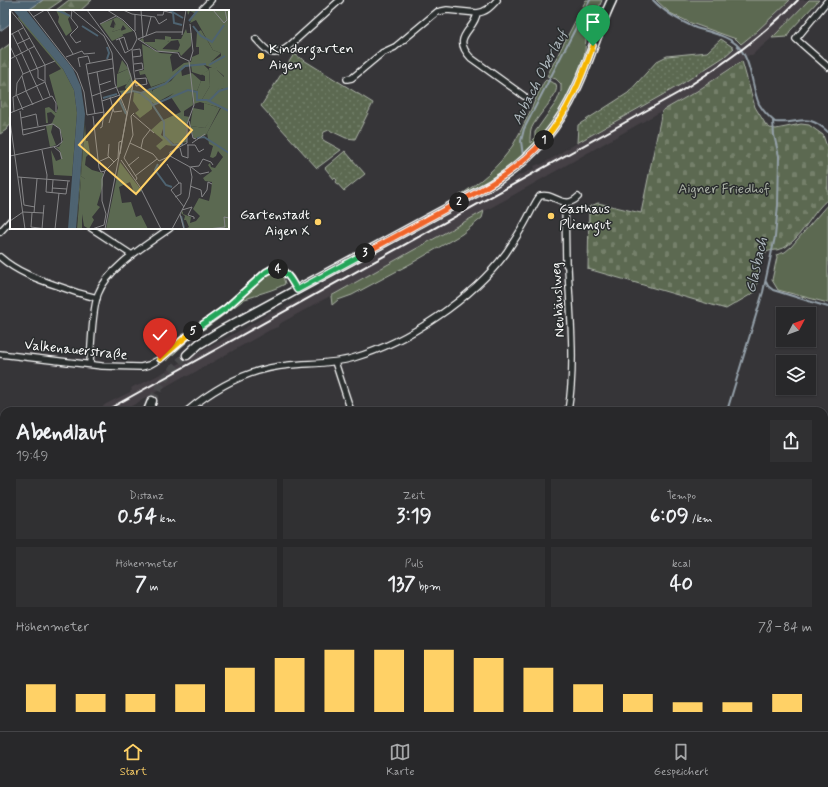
<!DOCTYPE html>
<html lang="de">
<head>
<meta charset="utf-8">
<style>
	body { margin:0; font-family:Mynerve,sans-serif; background:#303032; color:#f1f3f6; height:100vh; display:flex; flex-direction:column; font-size:15px; white-space:nowrap }
	* { box-sizing:border-box; margin:0 }
	p { font-size:13px; color:#a5a6a8 }
	.icon { flex:none; width:22px; height:22px; fill:none; stroke:currentColor; stroke-width:2; stroke-linecap:round; stroke-linejoin:round }
	.map { position:relative; flex:1; overflow:hidden }
	.drawer { position:absolute; left:0px; top:407px; width:828px; height:324px; display:flex; flex-direction:column; background:#28282a; border-radius:12px 12px 0 0; box-shadow:0 1px 3px #0004,0 0 0 1px #444447 }
	.drawer>* { flex:none }
	.needle { width:26px; rotate:49deg }
	.buttons { position:absolute; left:776px; top:307px; display:grid; gap:8px }
	.buttons a { display:grid; place-items:center; width:40px; height:40px; border-radius:0px; background:#28282a; box-shadow:0 1px 3px #0004,0 0 0 1px #444447; font-size:20px }
	.pin { position:absolute; display:grid; place-items:center; width:34px; height:34px; color:#fff; margin:-41px -17px; border-radius:50% 50% 50% 0; rotate:-45deg; box-shadow:0 0 4px #0007 }
	.pin .icon { rotate:45deg }
	.km { position:absolute; width:20px; height:20px; margin:-10px; border-radius:50%; background:#222; color:#fff; font-size:11px; line-height:20px; text-align:center }
	.round { display:grid; place-items:center; flex:none; width:42px; height:42px; border-radius:0px; background:#303032 }
	.headline { display:flex; align-items:center; justify-content:space-between; height:68px; padding:0 16px }
	h1 { font-size:22px; font-weight:700; line-height:30px }
	.figures { display:grid; grid-template-columns:repeat(3,1fr); gap:6px; height:68px; padding:4px 16px }
	.figures div { display:grid; align-content:center; border-radius:0px; background:#303032; text-align:center }
	.figures b { font-size:20px; font-weight:700 }
	.figures small { font-size:11px; font-weight:400 }
	.figures p { font-size:11px }
	.chart { height:112px; padding:8px 16px }
	.chart p { display:flex; justify-content:space-between }
	.chart svg { width:100%; height:72px; margin-top:4px; stroke:#ffd166; stroke-width:6 }
	.menu { display:flex; justify-content:space-around; align-items:center; height:56px; border-top:1px solid #444447; background:#28282a; font-size:11px; color:#a5a6a8 }
	.menu a { display:grid; justify-items:center; gap:2px }
	.menu .current { color:#ffd166 }
	.map>svg:first-child { display:block }
	.built { fill:#443f44 }
	.grass { fill:#5b6951; stroke:#adb4a8 }
	.forest { fill:url(#forest-firs); stroke:#adb4a8 }
	.cemetery { fill:url(#cemetery-stones); stroke:#adb4a8 }
	.park { fill:url(#park-dots); stroke:#adb4a8 }
	.water { fill:#4e6371; stroke:#95a1aa }
	.lines { fill:none; stroke-linecap:round; stroke-linejoin:round }
	.stream { stroke:#95a1aa; stroke-width:2 }
	.secondary-tunnel { stroke:#4a494c; stroke-width:8; stroke-dasharray:8 4; stroke-linecap:butt }
	.minor-casing { stroke:#fff; stroke-width:8 }
	.secondary-casing { stroke:#fff; stroke-width:11 }
	.minor { stroke:#2a2d2e; stroke-width:5.5 }
	.secondary { stroke:#2a2d2e; stroke-width:8 }
	.rail { stroke:#fff; stroke-width:2 }
	.split-1-casing { stroke:#fff; stroke-width:8 }
	.split-2-casing { stroke:#fff; stroke-width:8 }
	.split-3-casing { stroke:#fff; stroke-width:8 }
	.split-4-casing { stroke:#fff; stroke-width:8 }
	.split-5-casing { stroke:#fff; stroke-width:8 }
	.split-6-casing { stroke:#fff; stroke-width:8 }
	.split-1 { stroke:#f5b400; stroke-width:5 }
	.split-2 { stroke:#f0652b; stroke-width:5 }
	.split-3 { stroke:#f0652b; stroke-width:5 }
	.split-4 { stroke:#22a559; stroke-width:5 }
	.split-5 { stroke:#22a559; stroke-width:5 }
	.split-6 { stroke:#f5b400; stroke-width:5 }
	.poi-dot { fill:#ffd166; stroke:#2a2d2e; stroke-width:1.5 }
	.labels { text-anchor:middle; stroke-width:3; stroke-linejoin:round; paint-order:stroke }
	.poi-label { font-size:14px; fill:#fff; stroke:#2a2d2e; text-anchor:start }
	.park-label { font-size:14px; fill:#adb4a8; stroke:#2a2d2e }
	.street-label { font-size:14px; fill:#fff; stroke:#2a2d2e }
	.water-label { font-size:15px; font-style:italic; fill:#afb9bf; stroke:#2a2d2e }
	.inset-river { fill:none; stroke:#4e6371; stroke-width:2 }
	.inset-road { fill:none; stroke:#868688; stroke-width:1 }
	.view { fill:#ffd166; fill-opacity:0.15; stroke:#ffd166; stroke-width:2 }
	.inset-edge { fill:none; stroke:#fff; stroke-width:2 }
</style>
</head>
<body>
<div class="map">
<svg width="828" height="731" viewBox="0 0 828 731">
	<defs>
		<pattern id="forest-firs" width="22" height="20" patternUnits="userSpaceOnUse"><rect width="22" height="20" fill="#5b6951"/><path d="M5 1l3.5 6h-7zM16 11l3.5 6h-7z" fill="#74806b"/></pattern>
		<pattern id="cemetery-stones" width="16" height="16" patternUnits="userSpaceOnUse"><rect width="16" height="16" fill="#5b6951"/><path d="M2 7V4a2 2 0 0 1 4 0v3zM10 15v-3a2 2 0 0 1 4 0v3z" fill="#74806b"/></pattern>
		<pattern id="park-dots" width="8" height="8" patternUnits="userSpaceOnUse"><rect width="8" height="8" fill="#5b6951"/><path d="M2 2h.1M6 6h.1" fill="none" stroke="#74806b" stroke-width="1.8" stroke-linecap="round"/></pattern>
	</defs>
	<rect width="100%" height="100%" fill="#363538"/>
	<filter id="ink" filterUnits="userSpaceOnUse"><feTurbulence type="fractalNoise" baseFrequency=".025" numOctaves="2"/><feDisplacementMap in="SourceGraphic" scale="8" xChannelSelector="R" yChannelSelector="G"/><feConvolveMatrix kernelMatrix="1 2 1 2 8 2 1 2 1" color-interpolation-filters="sRGB"/></filter>
	<g filter="url(#ink)">
		<path class="built" d="M790,0H809L772,38L752,55H749L697,91L503,201L281,323L278,327L270,330L188,376H184L123,411H96L106,404L130,392L132,390L131,388L136,385L137,386L153,378L259,320L270,312L274,313L317,289L320,285L521,174H523L535,168L534,166L539,164L540,165L558,155L563,151L648,104L724,57L757,31Z"/>
		<g class="grass">
			<path d="M43,0H62L46,11H27Z"/>
			<path d="M586,0H602L596,15L593,14L588,26L589,27C585,37 586,47 584,57C572,99 547,137 513,165C496,179 476,189 456,199H455L457,197C478,184 499,167 513,145C525,125 533,103 544,82L546,80L556,84C561,95 534,118 531,130C530,134 530,138 530,143L535,138V132L557,101L561,91V84L556,79L547,76Z"/>
			<path d="M656,0H790L757,31L741,44L736,39L691,23L670,13Z"/>
			<path d="M809,0H819L790,31L787,37L772,38Z"/>
			<path d="M828,204V303L778,290L772,280L777,257L776,255L785,252L791,247Z"/>
			<path d="M484,211L482,218L462,234L412,263L352,295L338,300L332,305L331,296Z"/>
			<path d="M275,272C282,274 284,278 285,284C276,289 268,291 259,294L258,295L245,299L238,304L221,317L189,340L166,361L182,344L224,314L265,277Z"/>
			<path d="M4,477V583L0,582V479Z"/>
			<path d="M824,507L828,509V654L824,657Z"/>
			<path d="M4,700V727H67L65,731H7L0,728V708Z"/>
			<path d="M646,727H743L740,731H650Z"/>
		</g>
		<g class="forest">
			<path d="M69,0H92L80,11H55Z"/>
			<path d="M11,43V124L6,130L0,134V51Z"/>
		</g>
		<path class="cemetery" d="M742,61L755,107L766,125L770,128L776,129L801,124L809,125L823,135L828,150V199C812,212 804,234 787,246C778,253 767,247 760,257L758,280L755,292L726,309L588,269L589,207L598,203L641,213L662,111L697,91Z"/>
		<g class="park">
			<path d="M721,39L734,48L724,57L680,85L577,143L578,125L628,93L657,61L667,56L707,52Z"/>
			<path d="M294,54L373,103L355,139L346,138L329,130L324,132L322,137L323,140L341,150L317,168L261,106Z"/>
			<path d="M345,151L365,174L344,191L336,182L337,180L335,178L334,179L325,168Z"/>
		</g>
		<path class="water" d="M0,0H43L27,11H11V23L0,31Z"/>
		<g class="lines">
			<g class="stream">
				<path d="M653,0C665,13 680,21 696,28C709,32 725,35 736,44C752,59 751,85 759,104C763,111 769,117 775,122C799,125 806,111 828,132"/>
				<path d="M523,156L521,141L524,129L590,0"/>
				<path d="M766,282L768,286L773,290L828,307"/>
				<path d="M727,411L763,292L775,237L778,205L779,156L774,135L773,121"/>
				<path d="M638,727L643,731"/>
				<path d="M297,731V727"/>
			</g>
			<path class="secondary-tunnel" d="M152,401C161,383 171,368 187,355"/>
			<g class="minor-casing">
				<g id="minor">
					<path d="M497,0C491,7 486,12 477,13C475,31 450,36 471,58L524,96"/>
					<path d="M828,0L796,39L828,67"/>
					<path d="M200,11L211,0"/>
					<path d="M256,39C267,51 272,59 288,47L340,0"/>
					<path d="M347,79L352,78L382,53L395,47L437,12L447,10L477,13"/>
					<path d="M565,202L566,264L568,267C570,315 576,364 568,411"/>
					<path d="M91,228L132,255"/>
					<path d="M0,232L11,220"/>
					<path d="M0,257C17,272 37,279 58,286C71,291 84,295 97,298"/>
					<path d="M0,354L102,366L141,367L149,365L160,359L186,337L226,308L266,272L271,269H281L290,278L297,290"/>
					<path d="M335,362L351,411"/>
					<path d="M90,364C91,345 92,311 98,294C108,267 148,244 170,228"/>
					<path d="M187,411C217,386 251,368 290,365C311,363 333,364 353,358C408,342 472,299 506,253C514,241 522,229 528,217C532,210 535,202 540,196C554,192 564,211 578,197"/>
					<path d="M824,663L828,660"/>
					<path d="M824,710L828,705"/>
					<path d="M491,727L496,731"/>
					<path d="M577,727L584,731"/>
					<path d="M747,731L750,727"/>
					<path d="M810,731L812,727"/>
				</g>
			</g>
			<g class="secondary-casing">
				<g id="secondary">
					<path d="M187,355L199,344L224,329L492,184C529,161 558,129 576,89C590,60 598,29 612,0"/>
					<path d="M148,411L152,401"/>
					<path d="M75,731L77,727"/>
				</g>
			</g>
			<use href="#minor" class="minor"/>
			<use href="#secondary" class="secondary"/>
			<g class="rail">
				<path d="M105,411L678,93C722,65 761,38 798,0"/>
				<path d="M0,469L4,467"/>
			</g>
		</g>
	</g>
	<g class="lines" filter="url(#ink)">
		<g class="split-1-casing">
			<path id="split-1" d="M544,140C568,112 581,80 593,46"/>
		</g>
		<g class="split-2-casing">
			<path id="split-2" d="M459,202C491,185 520,168 544,140"/>
		</g>
		<g class="split-3-casing">
			<path id="split-3" d="M365,253L459,202"/>
		</g>
		<g class="split-4-casing">
			<path id="split-4" d="M278,269C287,271 292,282 297,290L365,253"/>
		</g>
		<g class="split-5-casing">
			<path id="split-5" d="M193,331L226,308L266,272L272,269H278"/>
		</g>
		<g class="split-6-casing">
			<path id="split-6" d="M160,359L193,331"/>
		</g>
		<use href="#split-1" class="split-1"/>
		<use href="#split-2" class="split-2"/>
		<use href="#split-3" class="split-3"/>
		<use href="#split-4" class="split-4"/>
		<use href="#split-5" class="split-5"/>
		<use href="#split-6" class="split-6"/>
	</g>
	<g class="poi-dot">
		<circle cx="261" cy="56" r="4"/>
		<circle cx="551" cy="216" r="4"/>
		<circle cx="318" cy="222" r="4"/>
	</g>
	<g class="labels">
		<g class="poi-label">
			<text x="269" y="53">Kindergarten<tspan x="269" dy="16">Aigen</tspan></text>
			<text x="559" y="213">Gasthaus<tspan x="559" dy="16">Pliemgut</tspan></text>
			<text x="310" y="219" text-anchor="end">Gartenstadt<tspan x="310" dy="16">Aigen X</tspan></text>
		</g>
		<g class="park-label">
			<text x="724" y="193">Aigner Friedhof</text>
		</g>
		<g class="street-label">
			<text transform="translate(557 300) rotate(-93)" y="5">Neuhäuslweg</text>
			<text transform="translate(76 349) rotate(6)" y="5">Valkenauerstraße</text>
		</g>
		<g class="water-label">
			<text transform="translate(539 77) rotate(-63)" y="5">Aubach Oberlauf</text>
			<text transform="translate(756 265) rotate(-77)" y="5">Glasbach</text>
		</g>
	</g>
	<g transform="translate(10 10)">
		<rect width="219" height="219" fill="#363538"/>
		<path d="M46,0H53L60,6L58,9L62,21L56,26L48,12L49,7ZM191,20L203,40L211,43L201,52H181L182,47L189,44V37H186L187,22ZM133,28L134,32H145V29L159,30L150,42L130,30ZM132,34L150,43L162,44L160,47L163,64L158,71L141,77L135,64L130,65L129,61L134,60ZM112,50L118,58L121,64L123,75V80L112,84L109,81L116,80L115,77L121,67L118,59L108,63ZM207,57V60L215,68L214,79L209,78L201,90L191,91L200,76L199,58ZM171,59L172,66L182,63L191,71L187,81L182,80L183,95L174,101V106L180,107L176,115L177,132L164,134L154,125L153,119L151,125L159,130L162,136L156,135L150,140L146,136L153,130L141,120L151,111L171,102L161,87L153,91L164,83L144,94L142,92L141,84L143,80L161,71ZM194,93L207,97L204,105L195,118L180,116L183,98L194,100ZM75,102L71,166L75,169H71L66,219ZM110,152L132,181L125,184L120,172L109,177L112,193L121,192L126,207L131,205L138,219H96Z" fill="#5b6951"/>
		<path d="M177,0H219V219H175L179,217L176,210H174L175,206L171,203L173,201V204L181,207L180,213L186,211L190,206L183,199L189,188L199,191L201,182L202,172L195,171L193,168L202,161L198,155L200,153L201,157L205,158L213,147L208,141L206,146L203,148L200,147L203,136L199,134L197,123L211,98L190,92L184,94L181,80L187,81L191,71H195V66L191,64L199,60L200,76L191,91L201,90L209,77L213,79L214,66L207,60V57L205,59L192,54L180,55L169,60L154,76L135,80L158,71L162,62L174,53L192,50L201,52L211,46V43L203,40L186,10L180,13L184,3L180,1L178,5ZM9,6L53,59L64,80L67,103L62,166L44,165L41,140L46,151L51,149L50,141L46,137H49L53,130L50,119L43,114L41,122L46,135L40,137L36,116L42,113L45,106L41,102L37,103L38,113H36L35,98L39,97L46,103L48,98L39,65L51,59L8,8ZM107,7L113,11L123,21L111,25V21L116,19L113,15L111,19L102,22L106,15L103,9ZM176,19L177,23H182L181,36L171,46L169,42H150L152,35L159,31L155,30V26L161,27V29H171ZM168,30L170,35L168,40L152,39L161,31ZM118,59L121,67L117,74L107,78V64ZM75,114L76,131H78L80,143L76,147L75,155L82,160L93,163V175L87,195L90,197L82,207L84,210L79,219L74,216L72,204V218L67,219L71,169H75L71,166Z" fill="#5b6951" fill-rule="evenodd"/>
		<path d="M142,80V99L130,108L125,103L129,100L123,91L124,82L131,84L134,81Z" fill="#5b6951"/>
		<path d="M103,9L100,17L104,18L105,13L106,16L102,22L111,19L113,26L102,31L90,14ZM193,54L199,60L191,65L182,62L181,55ZM207,97L210,98L196,125L184,129L180,116L195,118Z" fill="#5b6951"/>
		<path d="M3,0H16L63,59L71,77L75,104L66,219H58L67,103L64,80L53,59Z" fill="#4e6371"/>
		<path class="inset-river" d="M9,0L60,62L69,86L71,101L61,219M47,0L60,6M159,0L163,3L164,13L172,15M161,1L173,8M179,11L188,0M72,16L88,26M183,16L191,26L202,32L214,15M97,49L99,43L97,37M199,55L215,46M111,84L123,81L131,83L155,74L175,56L196,54M131,84L140,91L154,112V126L163,135L173,134M93,88L107,84M109,89L116,104M199,91L209,81L219,78M143,95L178,80L187,82V90H197L219,101M187,128L194,127L219,143M148,154L145,160L156,175L162,177M171,206L174,218"/>
		<path class="inset-road" d="M0,0L11,13L35,55V72L40,86M18,0L67,63L74,82L77,105L94,102M37,0L63,44M62,0L61,8L68,17L60,25L66,33L71,31M62,0L94,26L102,43L105,74L117,103L110,144M77,0L117,54L123,74L95,219M97,0L113,10L125,22L127,29M113,0L122,4L145,7M131,0L133,28M203,0L214,13L217,10L215,0M125,4V21M147,5H153L154,1L162,3M23,7L35,0M145,7L149,14L157,9M90,14L106,6M8,20L18,40M2,23L12,44M0,25L13,18M172,25L176,0M136,26L141,7M109,28L115,43L122,39M128,29L146,41L168,43L170,47L179,51L184,95L177,114V133L160,142V146M128,29L146,22H172M106,30L114,27L118,40M7,34L20,28M0,36L5,47M19,40L28,60V68L34,71M123,40L130,39L131,46L123,47M12,44L33,90M6,47L13,64M56,47L72,41L74,44L85,43M0,49L25,36M180,51L183,41L180,14M124,54L132,53L133,59L125,61M70,57L68,48L78,46L80,53M87,62L94,103L92,117L90,118M78,64L103,58M12,66L16,81L23,95M125,69L136,68L137,74L126,76L125,69L124,63L122,39L127,29M89,75L101,71M6,86L7,73L13,64L45,51M7,86L13,100M82,86L107,77M100,87L104,102L112,101M92,91L110,85M10,101L13,125L35,119M4,102L3,87L35,72M0,103L42,86L46,93V102M124,103L121,106L123,125L114,148L127,168L126,170M85,104L76,54L102,49M123,105L144,123M83,106L89,158L91,162L95,161M11,108L26,104L28,116M0,111L15,219M179,111L183,128L186,129M99,113L103,99M120,133L143,144L149,151L160,146M182,133L195,124M99,134L98,146L104,152M177,135H185L189,142L194,139M44,137L50,142L52,149M131,138L133,129L140,120M170,138L172,146L178,148V135M32,140L37,165L36,182L56,184L58,171M0,146L47,136L52,132L50,119L43,114L12,120M160,146L180,157L182,167L179,187L162,219M111,150L130,177L151,219M88,152L99,147M157,154L169,173H171V184L165,187M118,156L129,147M180,157L189,156L193,149L201,152L203,155M181,157L190,164L199,162M125,166L147,149M8,167L60,171M11,167L14,195L25,197M169,173L161,180L174,197M180,176L191,180L192,187L197,180L198,172L202,174M42,178L57,179M42,183L43,170M172,200L182,197L178,205L184,207V209M22,203L21,217L37,219M24,203L27,169M170,204L174,219M0,211L13,202L34,203M32,219L34,195M45,219L49,183M82,219L94,215L96,204L92,191V169L95,161L108,148L109,132L112,131M198,219L215,217L214,207L219,208"/>
		<path class="view" d="M125,71L182,120L126,184L69,135Z"/>
		<rect width="219" height="219" class="inset-edge"/>
	</g>
</svg>
<div class="buttons">
<a><svg class="needle" viewBox="-14 -14 28 28"><path d="M0-13l5 13h-10z" fill="#e53935"/><path d="M0 13l5-13h-10z" fill="#a5a6a8"/></svg></a>
<a><svg class="icon" aria-label="layers" viewBox="0 0 24 24"><path d="M12 4l9 5-9 5-9-5zM3 14l9 5 9-5"/></svg></a>
</div>
<div class="pin" style="left:593px;top:46px;background:#1e9e55"><svg class="icon" aria-label="arrive" viewBox="0 0 24 24"><path d="M6 21V4h12l-3 4 3 4H6"/></svg></div>
<div class="pin" style="left:160px;top:359px;background:#d93025"><svg class="icon" aria-label="check" viewBox="0 0 24 24"><path d="M5 12l5 5 9-10"/></svg></div>
<b class="km" style="left:544px;top:140px">1</b>
<b class="km" style="left:459px;top:202px">2</b>
<b class="km" style="left:365px;top:253px">3</b>
<b class="km" style="left:278px;top:269px">4</b>
<b class="km" style="left:193px;top:331px">5</b>
<section class="drawer">
<div class="headline"><div><h1>Abendlauf</h1><p>19:49</p></div><a class="round"><svg class="icon" aria-label="share" viewBox="0 0 24 24"><path d="M12 15V3M7 8l5-5 5 5M5 13v7h14v-7"/></svg></a></div>
<div class="figures">
<div><p>Distanz</p><b>0.54<small> km</small></b></div>
<div><p>Zeit</p><b>3:19</b></div>
<div><p>Tempo</p><b>6:09<small> /km</small></b></div>
</div>
<div class="figures">
<div><p>Höhenmeter</p><b>7<small> m</small></b></div>
<div><p>Puls</p><b>137<small> bpm</small></b></div>
<div><p>kcal</p><b>40</b></div>
</div>
<div class="chart"><p><span>Höhenmeter</span>78–84 m</p>
<svg viewBox="0 0 160 44" preserveAspectRatio="none"><path d="M5 44V27M15 44V33M25 44V33M35 44V27M45 44V17M55 44V11M65 44V6M75 44V6M85 44V6M95 44V11M105 44V17M115 44V27M125 44V33M135 44V38M145 44V38M155 44V33"/></svg>
</div>
</section>
</div>
<nav class="menu">
<a class="current"><svg class="icon" aria-label="home" viewBox="0 0 24 24"><path d="M3 11l9-7 9 7M6 9v11h12V9"/></svg>Start</a>
<a><svg class="icon" aria-label="map" viewBox="0 0 24 24"><path d="M3 6l6-2 6 2 6-2v14l-6 2-6-2-6 2zM9 4v14M15 6v14"/></svg>Karte</a>
<a><svg class="icon" aria-label="saved" viewBox="0 0 24 24"><path d="M7 4h10v16l-5-4-5 4z"/></svg>Gespeichert</a>
</nav>
</body>
</html>
